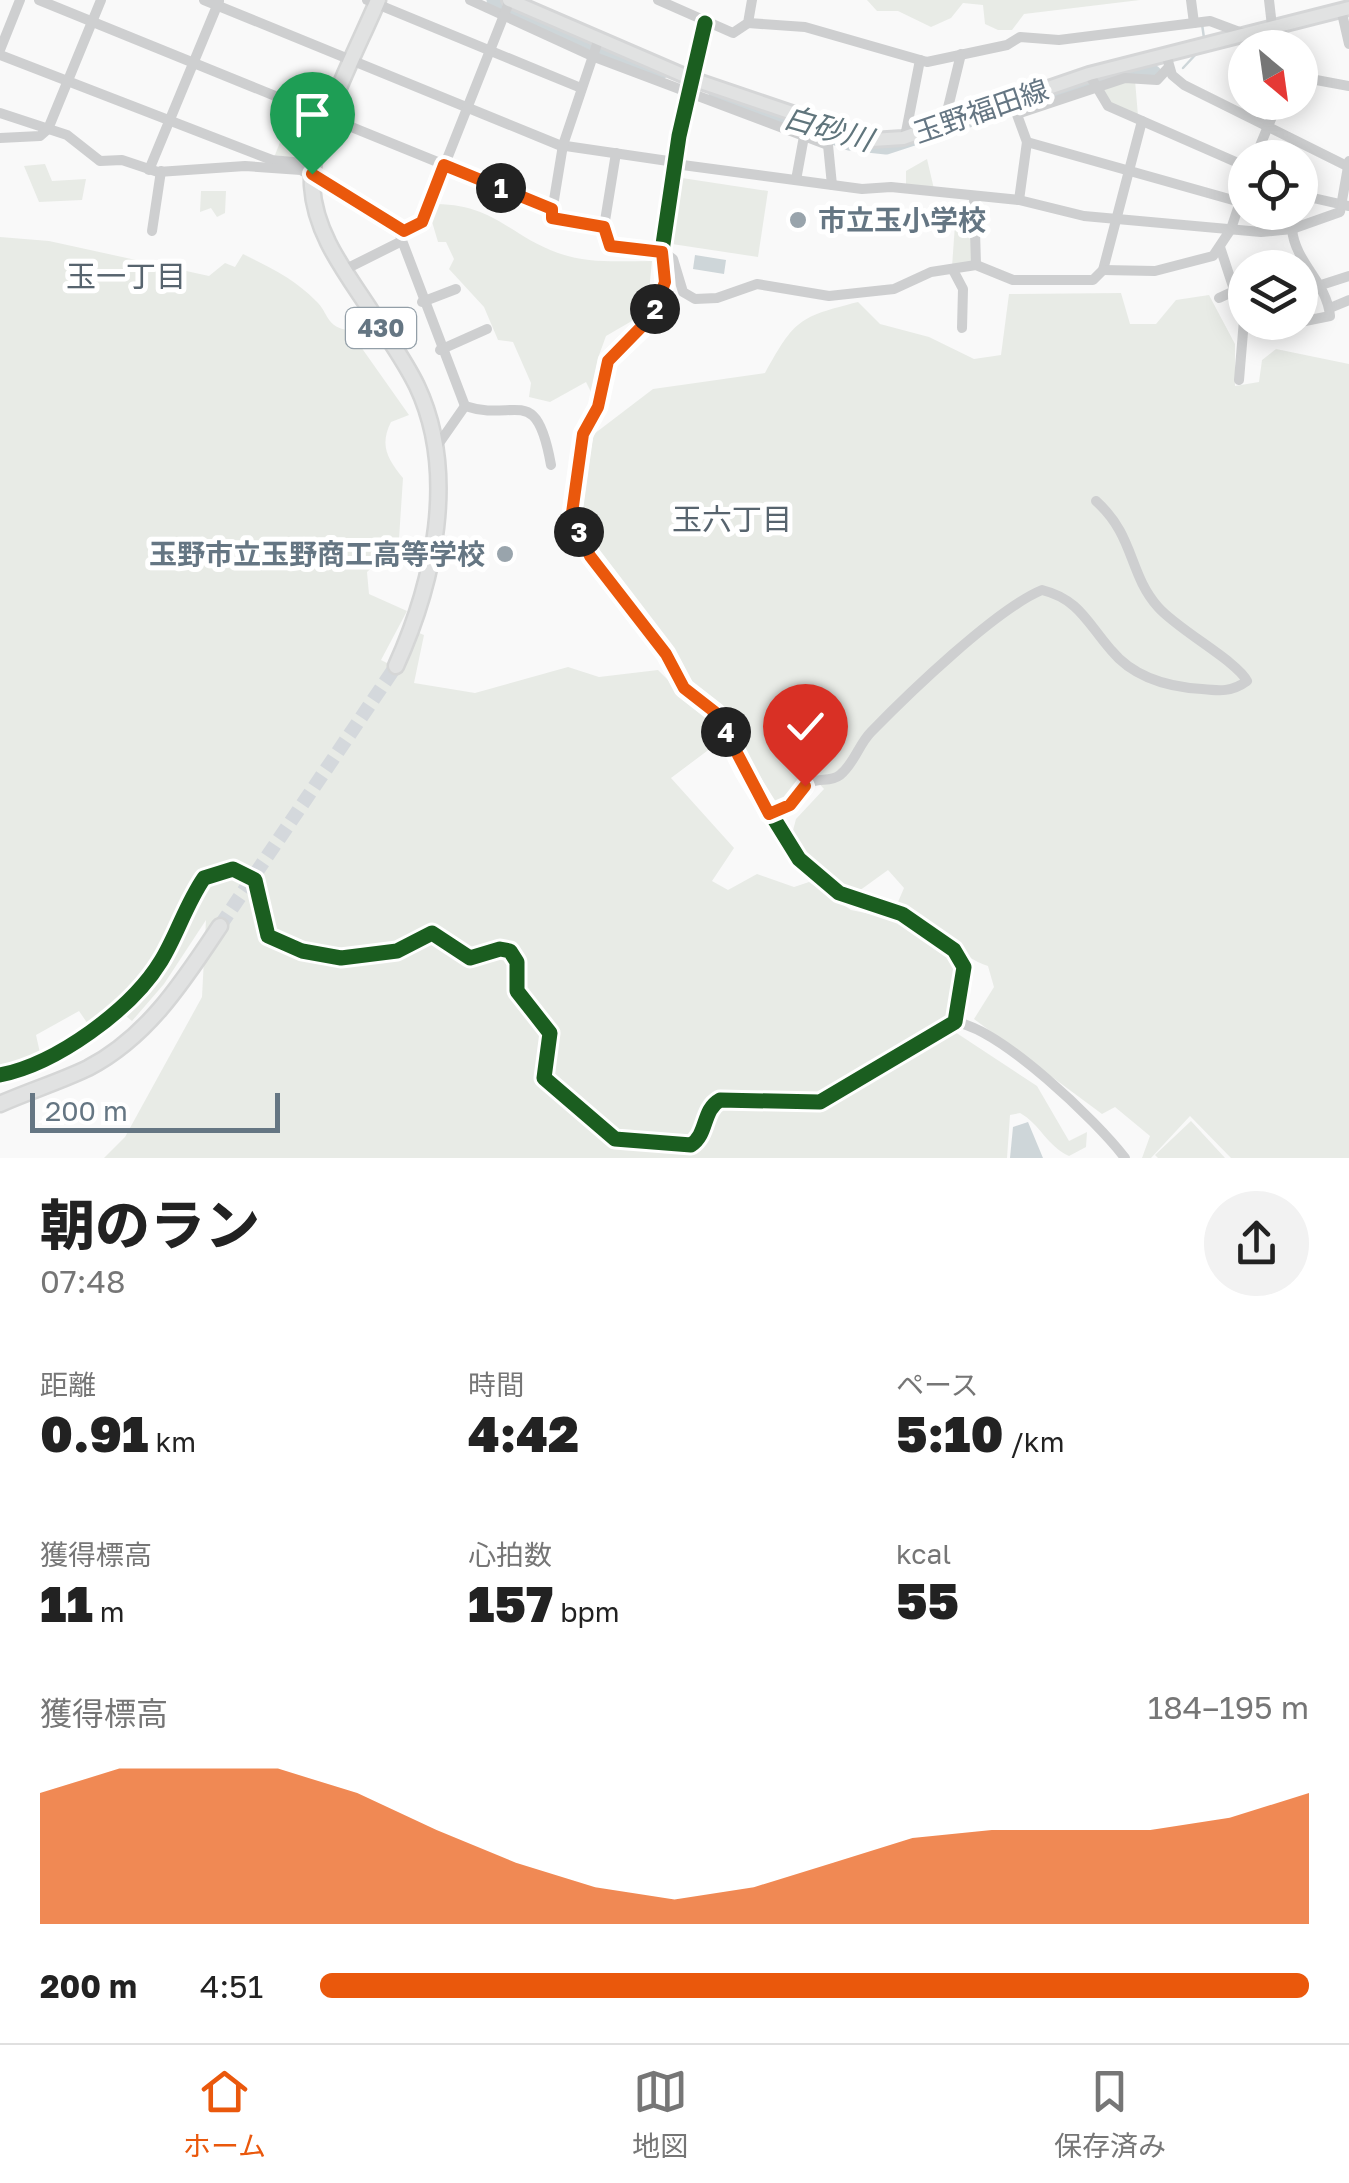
<!DOCTYPE html>
<html lang="ja">
<head>
<meta charset="utf-8">
<style>
	body { margin:0; font-family:"Golos Text","Noto Sans JP",sans-serif; background:#f2f2f2; color:#222; height:100vh; display:flex; flex-direction:column; font-size:38px; white-space:nowrap }
	* { box-sizing:border-box; margin:0 }
	p { font-size:32px; color:#767676 }
	.icon { flex:none; width:55px; height:55px; fill:none; stroke:currentColor; stroke-width:2; stroke-linecap:round; stroke-linejoin:round }
	.map { position:relative; height:1158px; overflow:hidden }
	.details { display:flex; flex-direction:column; background:#fff; flex:1 }
	.details>* { flex:none }
	.needle { width:65px; rotate:151deg }
	.controls { position:absolute; left:1228px; top:30px; display:grid; gap:20px }
	.controls a { display:grid; place-items:center; width:90px; height:90px; border-radius:50%; background:#fff; box-shadow:0 5px 25px #0003; font-size:50px }
	.scale { position:absolute; left:30px; bottom:25px; width:250px; box-sizing:border-box; padding-left:10px; border:5px solid #657683; border-top:0; font-size:28px; line-height:35px; white-space:nowrap; color:#657683; -webkit-text-stroke:8px #fff; paint-order:stroke }
	.pin { position:absolute; display:grid; place-items:center; width:85px; height:85px; color:#fff; margin:-102px -42px; border-radius:50% 50% 50% 0; rotate:-45deg; box-shadow:0 0 10px #0007 }
	.pin .icon { rotate:45deg }
	.km { position:absolute; width:50px; height:50px; margin:-25px; border-radius:50%; background:#222; color:#fff; font-size:28px; line-height:50px; text-align:center }
	.round { display:grid; place-items:center; flex:none; width:105px; height:105px; border-radius:52px; background:#f2f2f2 }
	.overview { display:flex; align-items:center; justify-content:space-between; height:170px; padding:0 40px }
	h1 { font-size:55px; font-weight:800; line-height:75px }
	.metrics { display:grid; grid-template-columns:repeat(3,1fr); gap:15px; height:170px; padding:10px 40px }
	.metrics div { display:grid; align-content:center }
	.metrics b { font-size:50px; font-weight:800 }
	.metrics small { font-size:28px; font-weight:400 }
	.metrics p { font-size:28px }
	.chart { height:280px; padding:20px 40px }
	.chart p { display:flex; justify-content:space-between }
	.chart svg { width:100%; height:180px; margin-top:10px; fill:#ea580c; opacity:.7 }
	ul { padding:0 40px; list-style:none; font-size:32px }
	li { display:grid; grid-template-columns:160px 120px 1fr; align-items:center; height:75px }
	li i { height:25px; border-radius:12px; background:#ea580c }
	.tabs { display:flex; justify-content:space-around; align-items:center; height:140px; border-top:2px solid #e0e0e0; background:#fff; font-size:28px; color:#767676 }
	.tabs a { display:grid; justify-items:center; gap:5px }
	.tabs .on { color:#ea580c }
	.map>svg:first-child { display:block }
	.green { fill:#e8ebe6 }
	.water { fill:#ced6d9 }
	.lines { fill:none; stroke-linecap:round; stroke-linejoin:round }
	.stream { stroke:#ced6d9; stroke-width:2.5 }
	.river { stroke:#ced6d9; stroke-width:15 }
	.highway-tunnel { stroke:#d4d8dc; stroke-width:14; stroke-dasharray:14 7; stroke-linecap:butt }
	.major-casing { stroke:#d5d6d7; stroke-width:18 }
	.highway-casing { stroke:#d5d6d6; stroke-width:19 }
	.minor { stroke:#cecfd0; stroke-width:10 }
	.major { stroke:#e1e2e2; stroke-width:12 }
	.highway { stroke:#e1e2e2; stroke-width:14 }
	.cycleway-casing { stroke:#fff; stroke-width:21 }
	.cycleway { stroke:#1b5e20; stroke-width:15 }
	.route-casing { stroke:#fff; stroke-width:20 }
	.route { stroke:#ea580c; stroke-width:12 }
	.poi-dot { fill:#99a4ac; stroke:#fff; stroke-width:4 }
	.labels { text-anchor:middle; stroke-width:10; stroke-linejoin:round; paint-order:stroke }
	.shield { fill:#fff; stroke:#939fa8; stroke-width:2.5 }
	.shield-label { font-size:25px; font-weight:bold; fill:#657683 }
	.street-label { font-size:28px; fill:#657683; stroke:#fff }
	.poi-label { font-size:28px; font-weight:bold; fill:#657683; stroke:#fff; text-anchor:start }
	.water-label { font-size:30px; font-style:italic; fill:#60757c; stroke:#fff }
	.neighbourhood-label { font-size:30px; fill:#57646e; stroke:#fff }
</style>
</head>
<body>
<div class="map">
<svg width="1349" height="1158" viewBox="0 0 1349 1158">
	<rect width="100%" height="100%" fill="#f9f9f9"/>
	<g class="green">
		<path d="M867,0H1140L1024,14L1012,30H998L985,24L983,5L963,3L951,18L931,27L898,11H877Z"/>
		<path d="M1135,80L1138,116L1108,102L1098,88Z"/>
		<path d="M282,137L312,146L306,160L275,155Z"/>
		<path d="M927,159L934,189L906,185V171Z"/>
		<path d="M45,164L52,181L86,179L82,200L39,202L24,166Z"/>
		<path d="M682,178L768,191L758,257L672,244Z"/>
		<path d="M201,191H226L225,213L217,217L211,208L200,212Z"/>
		<path d="M436,204C496,205 508,235 558,253C588,264 620,261 652,261L648,301L637,318L606,336L598,358L594,398L586,382L550,402L529,397L531,383L513,342L498,340L484,307L449,269L454,259L446,242H438L430,215Z"/>
		<path d="M956,210L971,212L974,261L952,267Z"/>
		<path d="M0,237L49,241L209,276L225,263L235,267L243,254C269,267 295,279 316,301C329,313 326,328 349,330L409,415L391,422C379,446 388,459 403,478L398,554L380,560L367,572L369,594L407,611L381,660L403,671L419,633L424,635L414,683L475,693L568,667L599,677L658,670L711,723L715,745L671,778L734,848L712,881L728,890L757,874L794,887L809,882L851,910L899,920L942,948L957,967L955,1032L1037,1086L1069,1141L1087,1132L1086,1147L1069,1156C1047,1146 1040,1124 1020,1113L1010,1115L1007,1158H104L125,1137L202,997L206,920L164,984L132,1021L116,1008L90,1027L79,1011L36,1035L40,1053L0,1071Z"/>
		<path d="M1121,293L1130,324H1156L1176,300L1209,295L1235,344V386L1259,382L1262,360L1276,349L1349,364V1158H1231L1190,1116L1151,1158H1142L1150,1136L1115,1107L1102,1114L974,1019L994,987L988,966C963,959 922,919 898,902L904,888L888,870L859,891C828,886 810,862 791,838L796,819L824,789L814,778L777,807L772,801H765L718,708L690,689L650,621L602,564L578,508L594,434L653,389L765,373C795,319 799,317 858,302L880,324L929,337L974,359L1001,355L1009,294Z"/>
		<path d="M1191,1121L1225,1158H1158L1155,1155Z"/>
	</g>
	<g class="water">
		<path d="M695,255L726,260L724,274L693,269Z"/>
		<path d="M1028,1122L1043,1158H1010L1013,1127Z"/>
	</g>
	<g class="lines">
		<g class="stream">
			<path d="M1202,24L1204,38"/>
			<path d="M1183,68L1198,52"/>
		</g>
		<g class="river">
			<path d="M494,0L504,5"/>
			<path d="M510,8L661,72"/>
			<path d="M716,93L849,143L886,147L1097,78L1131,69L1154,73"/>
		</g>
		<path class="highway-tunnel" d="M220,926L396,666"/>
		<g class="major-casing">
			<path id="major" d="M509,0L692,79L872,140L903,138L1089,74L1349,8"/>
		</g>
		<g class="highway-casing">
			<g id="highway">
				<path d="M378,0C359,46 309,140 312,186C315,233 344,270 369,308C385,334 404,359 417,386C458,473 434,582 396,666"/>
				<path d="M0,1104C29,1091 59,1082 88,1068C148,1037 184,980 220,926"/>
			</g>
		</g>
		<g class="minor">
			<path d="M39,0L553,209"/>
			<path d="M204,0L559,145L675,162"/>
			<path d="M367,0L581,88"/>
			<path d="M470,0L592,56L828,145L832,185"/>
			<path d="M658,0L733,33L748,23L752,0"/>
			<path d="M1191,0L1194,23"/>
			<path d="M1269,0L1272,26"/>
			<path d="M1341,9L1349,44"/>
			<path d="M748,23L805,27L927,62L1007,45L1020,37L1059,40L1210,21L1242,33"/>
			<path d="M1280,24L1285,48"/>
			<path d="M598,41L563,145L551,218L604,227"/>
			<path d="M0,50L20,0"/>
			<path d="M1166,54L1172,75L1184,85L1349,167"/>
			<path d="M0,55L272,160L313,164"/>
			<path d="M1089,74L1108,106L1245,166"/>
			<path d="M1300,77L1349,86"/>
			<path d="M1012,101L1027,142L1240,202"/>
			<path d="M0,113L67,135L100,161L122,160L158,172L245,166L301,170L386,217L398,230L465,406"/>
			<path d="M1017,114L1125,78L1157,80L1169,67"/>
			<path d="M944,124L961,54"/>
			<path d="M905,137L920,60"/>
			<path d="M0,138L40,136L48,129L101,0"/>
			<path d="M616,153L604,227L611,247L662,251L673,259L683,292L695,299L717,298L757,284L829,296L894,289L931,272L976,265L1013,280H1093L1103,270L1142,121"/>
			<path d="M1255,158L1278,102"/>
			<path d="M675,164L862,189L891,187L1019,200L1084,216L1261,232L1292,229L1340,212L1349,161"/>
			<path d="M149,170L219,1"/>
			<path d="M796,180L807,120"/>
			<path d="M1300,195L1348,206"/>
			<path d="M974,196L976,265"/>
			<path d="M1019,200L1027,142"/>
			<path d="M1292,229C1295,263 1327,282 1330,316L1300,322"/>
			<path d="M398,230L422,222L510,0"/>
			<path d="M152,231L161,171"/>
			<path d="M1220,247L1244,320L1239,380"/>
			<path d="M344,270L400,242"/>
			<path d="M953,270L963,289L962,328"/>
			<path d="M1103,270L1155,271L1213,256L1231,229L1245,187"/>
			<path d="M1318,286L1349,276"/>
			<path d="M1219,298L1245,286"/>
			<path d="M422,302L456,289"/>
			<path d="M1330,308L1349,300"/>
			<path d="M440,350L487,329"/>
			<path d="M435,449L465,406C516,423 536,381 551,465"/>
			<path d="M769,814C790,805 798,789 811,782C821,778 831,782 840,775C854,764 859,744 871,732C908,694 996,609 1042,590C1079,599 1088,624 1111,650C1133,677 1168,687 1202,689C1220,691 1232,692 1247,681C1237,661 1178,630 1158,607C1128,573 1135,536 1096,501"/>
			<path d="M955,1022C1001,1029 1097,1121 1125,1158"/>
			<path d="M0,1075C56,1064 131,1010 161,961C177,935 186,904 204,878L233,869L255,880L268,936L302,951L341,958L397,951L432,933L470,958L500,949L510,951L517,962V991L550,1033L544,1078L615,1139L691,1145C708,1134 702,1110 720,1100L820,1102L955,1022L964,967L954,950L902,914L839,893L799,859L745,772L716,713L684,688L666,654L591,556L572,513L583,434L598,407L608,361L650,321L665,283L662,251L679,136L705,23"/>
		</g>
		<use href="#major" class="major"/>
		<use href="#highway" class="highway"/>
		<g class="cycleway-casing">
			<path id="cycleway" d="M0,1075C56,1064 131,1010 161,961C177,935 186,904 204,878L233,869L255,880L268,936L302,951L341,958L397,951L432,933L470,958L500,949L510,951L517,962V991L550,1033L544,1078L615,1139L691,1145C708,1134 702,1110 720,1100L820,1102L955,1022L964,967L954,950L902,914L839,893L799,859L745,772L716,713L684,688L666,654L591,556L572,513L583,434L598,407L608,361L650,321L665,283L662,251L679,136L705,23"/>
		</g>
		<use href="#cycleway" class="cycleway"/>
	</g>
	<g class="lines">
		<g class="route-casing">
			<path id="route" d="M312,174L404,231L422,222L444,165L552,209V218L604,227L610,246L662,252L665,282L653,315L608,361L598,407L583,434L572,513L590,556L666,654L684,688L716,713L769,814L790,805L805,786"/>
		</g>
		<use href="#route" class="route"/>
	</g>
	<g class="poi-dot">
		<circle cx="798" cy="220" r="10"/>
		<circle cx="505" cy="554" r="10"/>
	</g>
	<g class="labels">
		<rect class="shield" x="346" y="308" width="70" height="40" rx="8"/>
		<g class="shield-label">
			<text x="381" y="337">430</text>
		</g>
		<g class="street-label">
			<text transform="translate(981 111) rotate(-19)" y="10">玉野福田線</text>
		</g>
		<g class="poi-label">
			<text x="818" y="230">市立玉小学校</text>
			<text x="485" y="564" text-anchor="end">玉野市立玉野商工高等学校</text>
		</g>
		<g class="water-label">
			<text transform="translate(828 129) rotate(16)" y="10">白砂川</text>
		</g>
		<g class="neighbourhood-label">
			<text x="126" y="287">玉一丁目</text>
			<text x="732" y="530">玉六丁目</text>
		</g>
	</g>
</svg>
<div class="controls">
<a><svg class="needle" viewBox="-14 -14 28 28"><path d="M0-13l5 13h-10z" fill="#e53935"/><path d="M0 13l5-13h-10z" fill="#767676"/></svg></a>
<a><svg class="icon" aria-label="locate" viewBox="0 0 24 24"><circle cx="12" cy="12" r="6"/><path d="M12 2v4M12 18v4M2 12h4M18 12h4"/></svg></a>
<a><svg class="icon" aria-label="layers" viewBox="0 0 24 24"><path d="M12 4l9 5-9 5-9-5zM3 14l9 5 9-5"/></svg></a>
</div>
<div class="scale">200 m</div>
<div class="pin" style="left:312px;top:174px;background:#1e9e55"><svg class="icon" aria-label="arrive" viewBox="0 0 24 24"><path d="M6 21V4h12l-3 4 3 4H6"/></svg></div>
<div class="pin" style="left:805px;top:786px;background:#d93025"><svg class="icon" aria-label="check" viewBox="0 0 24 24"><path d="M5 12l5 5 9-10"/></svg></div>
<b class="km" style="left:501px;top:188px">1</b>
<b class="km" style="left:655px;top:309px">2</b>
<b class="km" style="left:579px;top:532px">3</b>
<b class="km" style="left:726px;top:732px">4</b>
</div>
<section class="details">
<div class="overview"><div><h1>朝のラン</h1><p>07:48</p></div><a class="round"><svg class="icon" aria-label="share" viewBox="0 0 24 24"><path d="M12 15V3M7 8l5-5 5 5M5 13v7h14v-7"/></svg></a></div>
<div class="metrics">
<div><p>距離</p><b>0.91<small> km</small></b></div>
<div><p>時間</p><b>4:42</b></div>
<div><p>ペース</p><b>5:10<small> /km</small></b></div>
</div>
<div class="metrics">
<div><p>獲得標高</p><b>11<small> m</small></b></div>
<div><p>心拍数</p><b>157<small> bpm</small></b></div>
<div><p>kcal</p><b>55</b></div>
</div>
<div class="chart"><p><span>獲得標高</span>184–195 m</p>
<svg viewBox="0 0 160 44" preserveAspectRatio="none"><path d="M0 44V12L10 6L20 6L30 6L40 12L50 21L60 29L70 35L80 38L90 35L100 29L110 23L120 21L130 21L140 21L150 18L160 12V44z"/></svg>
</div>
<ul>
<li><b>200 m</b>4:51<i style="width:100%"></i></li>
</ul>
</section>
<nav class="tabs">
<a class="on"><svg class="icon" aria-label="home" viewBox="0 0 24 24"><path d="M3 11l9-7 9 7M6 9v11h12V9"/></svg>ホーム</a>
<a><svg class="icon" aria-label="map" viewBox="0 0 24 24"><path d="M3 6l6-2 6 2 6-2v14l-6 2-6-2-6 2zM9 4v14M15 6v14"/></svg>地図</a>
<a><svg class="icon" aria-label="saved" viewBox="0 0 24 24"><path d="M7 4h10v16l-5-4-5 4z"/></svg>保存済み</a>
</nav>
</body>
</html>
